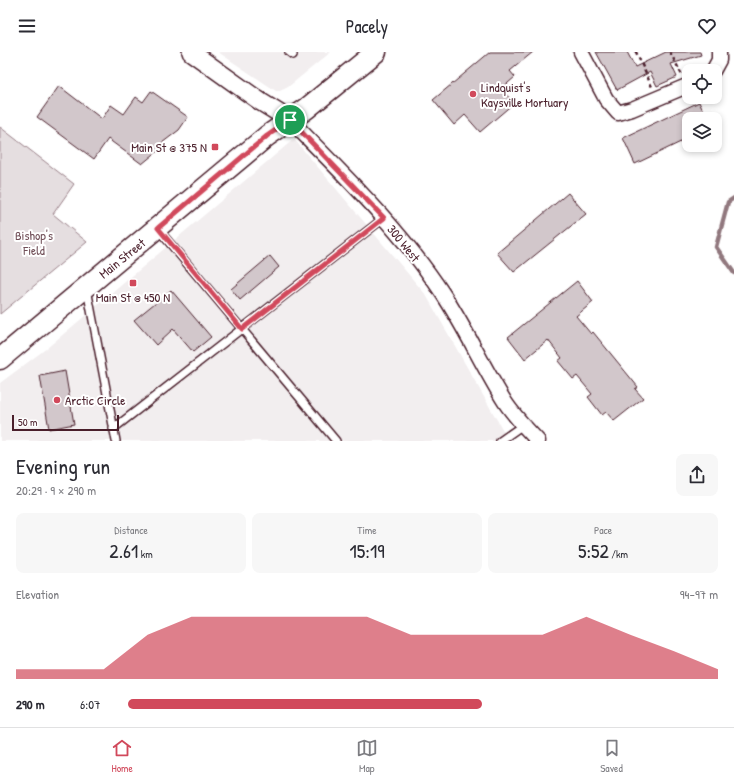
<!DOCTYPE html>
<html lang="en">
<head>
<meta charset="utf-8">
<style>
	body { margin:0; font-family:"Patrick Hand",sans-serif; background:#f7f7f7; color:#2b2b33; height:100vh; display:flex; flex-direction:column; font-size:15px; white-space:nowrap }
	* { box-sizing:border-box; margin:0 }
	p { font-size:13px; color:#7c7c81 }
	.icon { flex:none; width:22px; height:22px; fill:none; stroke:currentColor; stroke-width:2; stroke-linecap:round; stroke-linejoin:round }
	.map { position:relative; height:389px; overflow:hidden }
	.details { display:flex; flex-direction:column; background:#fff; flex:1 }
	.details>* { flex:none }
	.fabs { position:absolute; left:682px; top:12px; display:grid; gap:8px }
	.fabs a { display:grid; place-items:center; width:40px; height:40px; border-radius:8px; background:#fff; box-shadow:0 2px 6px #0003; font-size:20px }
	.scale { position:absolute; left:12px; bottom:10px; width:107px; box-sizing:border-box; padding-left:4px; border:2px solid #4a1f2b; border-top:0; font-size:11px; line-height:14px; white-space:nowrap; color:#4a1f2b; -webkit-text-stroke:3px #fff; paint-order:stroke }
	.pin { position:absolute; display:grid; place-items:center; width:34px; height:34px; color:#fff; margin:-17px; border:2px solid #fff; border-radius:50%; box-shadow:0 1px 4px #0007 }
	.round { display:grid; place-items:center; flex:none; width:42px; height:42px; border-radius:8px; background:#f7f7f7 }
	.summary { display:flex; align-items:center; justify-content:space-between; height:68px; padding:0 16px }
	h1 { font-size:22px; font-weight:600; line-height:30px }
	.metrics { display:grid; grid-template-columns:repeat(3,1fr); gap:6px; height:68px; padding:4px 16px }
	.metrics div { display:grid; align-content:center; border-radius:8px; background:#f7f7f7; text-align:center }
	.metrics b { font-size:20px; font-weight:600 }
	.metrics small { font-size:11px; font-weight:400 }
	.metrics p { font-size:11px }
	.chart { height:112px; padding:8px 16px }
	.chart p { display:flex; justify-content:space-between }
	.chart svg { width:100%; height:72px; margin-top:4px; fill:#d1495b; opacity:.7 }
	ul { padding:0 16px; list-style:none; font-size:13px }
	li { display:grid; grid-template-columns:64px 48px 1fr; align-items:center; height:30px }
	li i { height:10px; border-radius:5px; background:#d1495b }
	header { display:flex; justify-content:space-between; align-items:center; height:52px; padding:0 16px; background:#fff; font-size:18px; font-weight:600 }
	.tabs { display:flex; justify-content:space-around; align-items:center; height:56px; border-top:1px solid #e1e1e2; background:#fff; font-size:11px; color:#7c7c81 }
	.tabs a { display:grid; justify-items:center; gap:2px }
	.tabs .active { color:#d1495b }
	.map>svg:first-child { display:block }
	.built { fill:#f2eeef }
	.green { fill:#e5dee0; stroke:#987e86 }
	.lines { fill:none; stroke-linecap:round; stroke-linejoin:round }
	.stream { stroke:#91787e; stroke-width:4.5 }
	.building { fill:#d2c7cb; stroke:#4a1f2b }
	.service-casing { stroke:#4a1f2b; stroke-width:10 }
	.minor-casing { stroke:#4a1f2b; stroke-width:17 }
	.tertiary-casing { stroke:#4a1f2b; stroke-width:20 }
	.secondary-casing { stroke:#4a1f2b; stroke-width:23 }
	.path { stroke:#4a1f2b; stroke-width:2.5; stroke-dasharray:4 3; stroke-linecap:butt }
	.service { stroke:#fff; stroke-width:7 }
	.minor { stroke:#fff; stroke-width:14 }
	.tertiary { stroke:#fff; stroke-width:17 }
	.secondary { stroke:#fff; stroke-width:20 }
	.route-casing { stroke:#fff; stroke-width:8 }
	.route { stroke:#d1495b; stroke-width:5 }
	.poi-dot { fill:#d1495b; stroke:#fff; stroke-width:1.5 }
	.labels { text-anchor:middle; stroke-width:4; stroke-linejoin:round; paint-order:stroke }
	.poi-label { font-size:13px; fill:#4a1f2b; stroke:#fff; text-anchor:start }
	.park-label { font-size:13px; fill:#714f58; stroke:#fff }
	.street-label { font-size:13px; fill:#4a1f2b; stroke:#fff }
</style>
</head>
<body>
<header><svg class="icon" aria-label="menu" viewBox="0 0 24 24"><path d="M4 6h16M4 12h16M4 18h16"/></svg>Pacely<svg class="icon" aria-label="heart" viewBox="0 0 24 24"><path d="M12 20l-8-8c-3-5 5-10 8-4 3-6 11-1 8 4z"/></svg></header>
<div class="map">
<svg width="734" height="389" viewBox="0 0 734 389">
	<rect width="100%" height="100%" fill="#fff"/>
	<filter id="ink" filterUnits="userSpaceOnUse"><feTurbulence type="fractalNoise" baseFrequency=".025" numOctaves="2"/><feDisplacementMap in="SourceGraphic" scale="8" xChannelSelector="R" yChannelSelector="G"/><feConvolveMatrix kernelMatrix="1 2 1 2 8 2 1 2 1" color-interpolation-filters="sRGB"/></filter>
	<g filter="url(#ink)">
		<g class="built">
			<path d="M218,0H331L288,35L280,39H276Z"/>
			<path d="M294,87L426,243L509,389H0V331L47,296Z"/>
		</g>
		<path class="green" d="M0,75L74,132L53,162L87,190L0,262Z"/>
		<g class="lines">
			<path class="stream" d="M734,146L728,150L716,195L734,221"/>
		</g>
		<g class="building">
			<path d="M490,0H533L510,19L515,25L501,37L514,51L480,80L465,63L454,73L433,48Z"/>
			<path d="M596,0H627L635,15L666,0H700L701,3L671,12L677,25L657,34L650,20L617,38Z"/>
			<path d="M59,34L102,67L111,53L124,62L136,45L143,50L151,39L188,65L179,78L158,94L159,98L142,112L108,87L94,107L37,65Z"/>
			<path d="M699,50L707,67H689V86L635,112L623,86Z"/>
			<path d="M568,141L586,162L514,220L497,201Z"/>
			<path d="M270,204L279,215L240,248L231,237Z"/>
			<path d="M577,229L593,250L576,264L591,282L593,280L638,335L635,337L643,346L614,369L606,360L602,363L588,345L592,342L577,324L573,327L558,309L562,306L548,288L525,307L508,285Z"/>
			<path d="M171,238L211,285L193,300L173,277L156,293L134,268Z"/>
			<path d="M65,319L74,372L49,377L40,324Z"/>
		</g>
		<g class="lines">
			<g class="service-casing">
				<g id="service">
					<path d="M289,0L293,3"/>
					<path d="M158,177L336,389"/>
					<path d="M87,237L116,389"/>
					<path d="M113,377L384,166"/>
					<path d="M500,389L523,373"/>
				</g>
			</g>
			<g class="minor-casing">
				<g id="minor">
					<path d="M581,0L606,47L618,61L632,57L689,33"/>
					<path d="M713,19L719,8V0"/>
					<path d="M290,68C344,123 401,178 443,242C466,277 483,315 505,350C514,364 527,377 538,389"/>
				</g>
			</g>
			<g class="tertiary-casing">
				<path id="tertiary" d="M191,0L261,50L290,68"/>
			</g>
			<g class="secondary-casing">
				<path id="secondary" d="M0,307L267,84L306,57L376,0"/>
			</g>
			<g class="path">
				<path d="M637,0H636L652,35"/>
				<path d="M670,0L682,23"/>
			</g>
			<use href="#service" class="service"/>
			<use href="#minor" class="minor"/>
			<use href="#tertiary" class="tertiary"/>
			<use href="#secondary" class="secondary"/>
		</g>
	</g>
	<g class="lines" filter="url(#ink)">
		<g class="route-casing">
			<path id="route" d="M290,68L384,166L242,277L158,176L267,84Z"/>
		</g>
		<use href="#route" class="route"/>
	</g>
	<g class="poi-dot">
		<circle cx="473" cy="42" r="4"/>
		<rect x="211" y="91" width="8" height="8" rx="2"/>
		<rect x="129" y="227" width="8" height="8" rx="2"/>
		<circle cx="57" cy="348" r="4"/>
	</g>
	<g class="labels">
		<g class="poi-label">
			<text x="481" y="40">Lindquist's<tspan x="481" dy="15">Kaysville Mortuary</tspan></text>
			<text x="207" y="100" text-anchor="end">Main St @ 375 N</text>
			<text x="133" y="250" text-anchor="middle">Main St @ 450 N</text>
			<text x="65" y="353">Arctic Circle</text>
		</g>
		<g class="park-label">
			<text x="34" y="188">Bishop's<tspan x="34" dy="15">Field</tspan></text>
		</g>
		<g class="street-label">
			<text transform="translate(404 191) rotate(51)" y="5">300 West</text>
			<text transform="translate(122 206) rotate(-39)" y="5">Main Street</text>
		</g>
	</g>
</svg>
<div class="fabs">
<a><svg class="icon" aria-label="locate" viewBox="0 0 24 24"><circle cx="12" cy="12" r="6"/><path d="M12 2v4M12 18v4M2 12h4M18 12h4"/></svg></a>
<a><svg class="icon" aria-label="layers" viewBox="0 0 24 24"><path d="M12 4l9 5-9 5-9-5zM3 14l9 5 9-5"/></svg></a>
</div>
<div class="scale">50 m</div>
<div class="pin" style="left:290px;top:68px;background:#1e9e55"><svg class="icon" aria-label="arrive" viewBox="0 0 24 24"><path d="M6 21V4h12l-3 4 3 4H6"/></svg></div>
</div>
<section class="details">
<div class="summary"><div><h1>Evening run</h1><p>20:29 · 9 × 290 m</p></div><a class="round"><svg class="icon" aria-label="share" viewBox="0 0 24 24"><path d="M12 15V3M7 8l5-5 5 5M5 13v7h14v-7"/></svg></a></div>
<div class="metrics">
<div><p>Distance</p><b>2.61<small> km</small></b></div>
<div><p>Time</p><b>15:19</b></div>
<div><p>Pace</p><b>5:52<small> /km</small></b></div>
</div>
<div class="chart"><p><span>Elevation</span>94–97 m</p>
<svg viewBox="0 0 160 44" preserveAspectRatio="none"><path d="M0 44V38L10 38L20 38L30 17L40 6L50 6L60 6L70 6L80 6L90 17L100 17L110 17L120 17L130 6L140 17L150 27L160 38V44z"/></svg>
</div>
<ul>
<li><b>290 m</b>6:07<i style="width:60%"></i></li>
</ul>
</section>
<nav class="tabs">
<a class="active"><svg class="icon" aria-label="home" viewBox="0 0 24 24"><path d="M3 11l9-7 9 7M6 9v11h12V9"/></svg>Home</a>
<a><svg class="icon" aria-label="map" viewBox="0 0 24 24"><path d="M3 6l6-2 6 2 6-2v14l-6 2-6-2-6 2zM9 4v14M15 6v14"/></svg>Map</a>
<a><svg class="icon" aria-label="saved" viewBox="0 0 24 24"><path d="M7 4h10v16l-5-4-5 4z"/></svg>Saved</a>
</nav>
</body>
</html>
